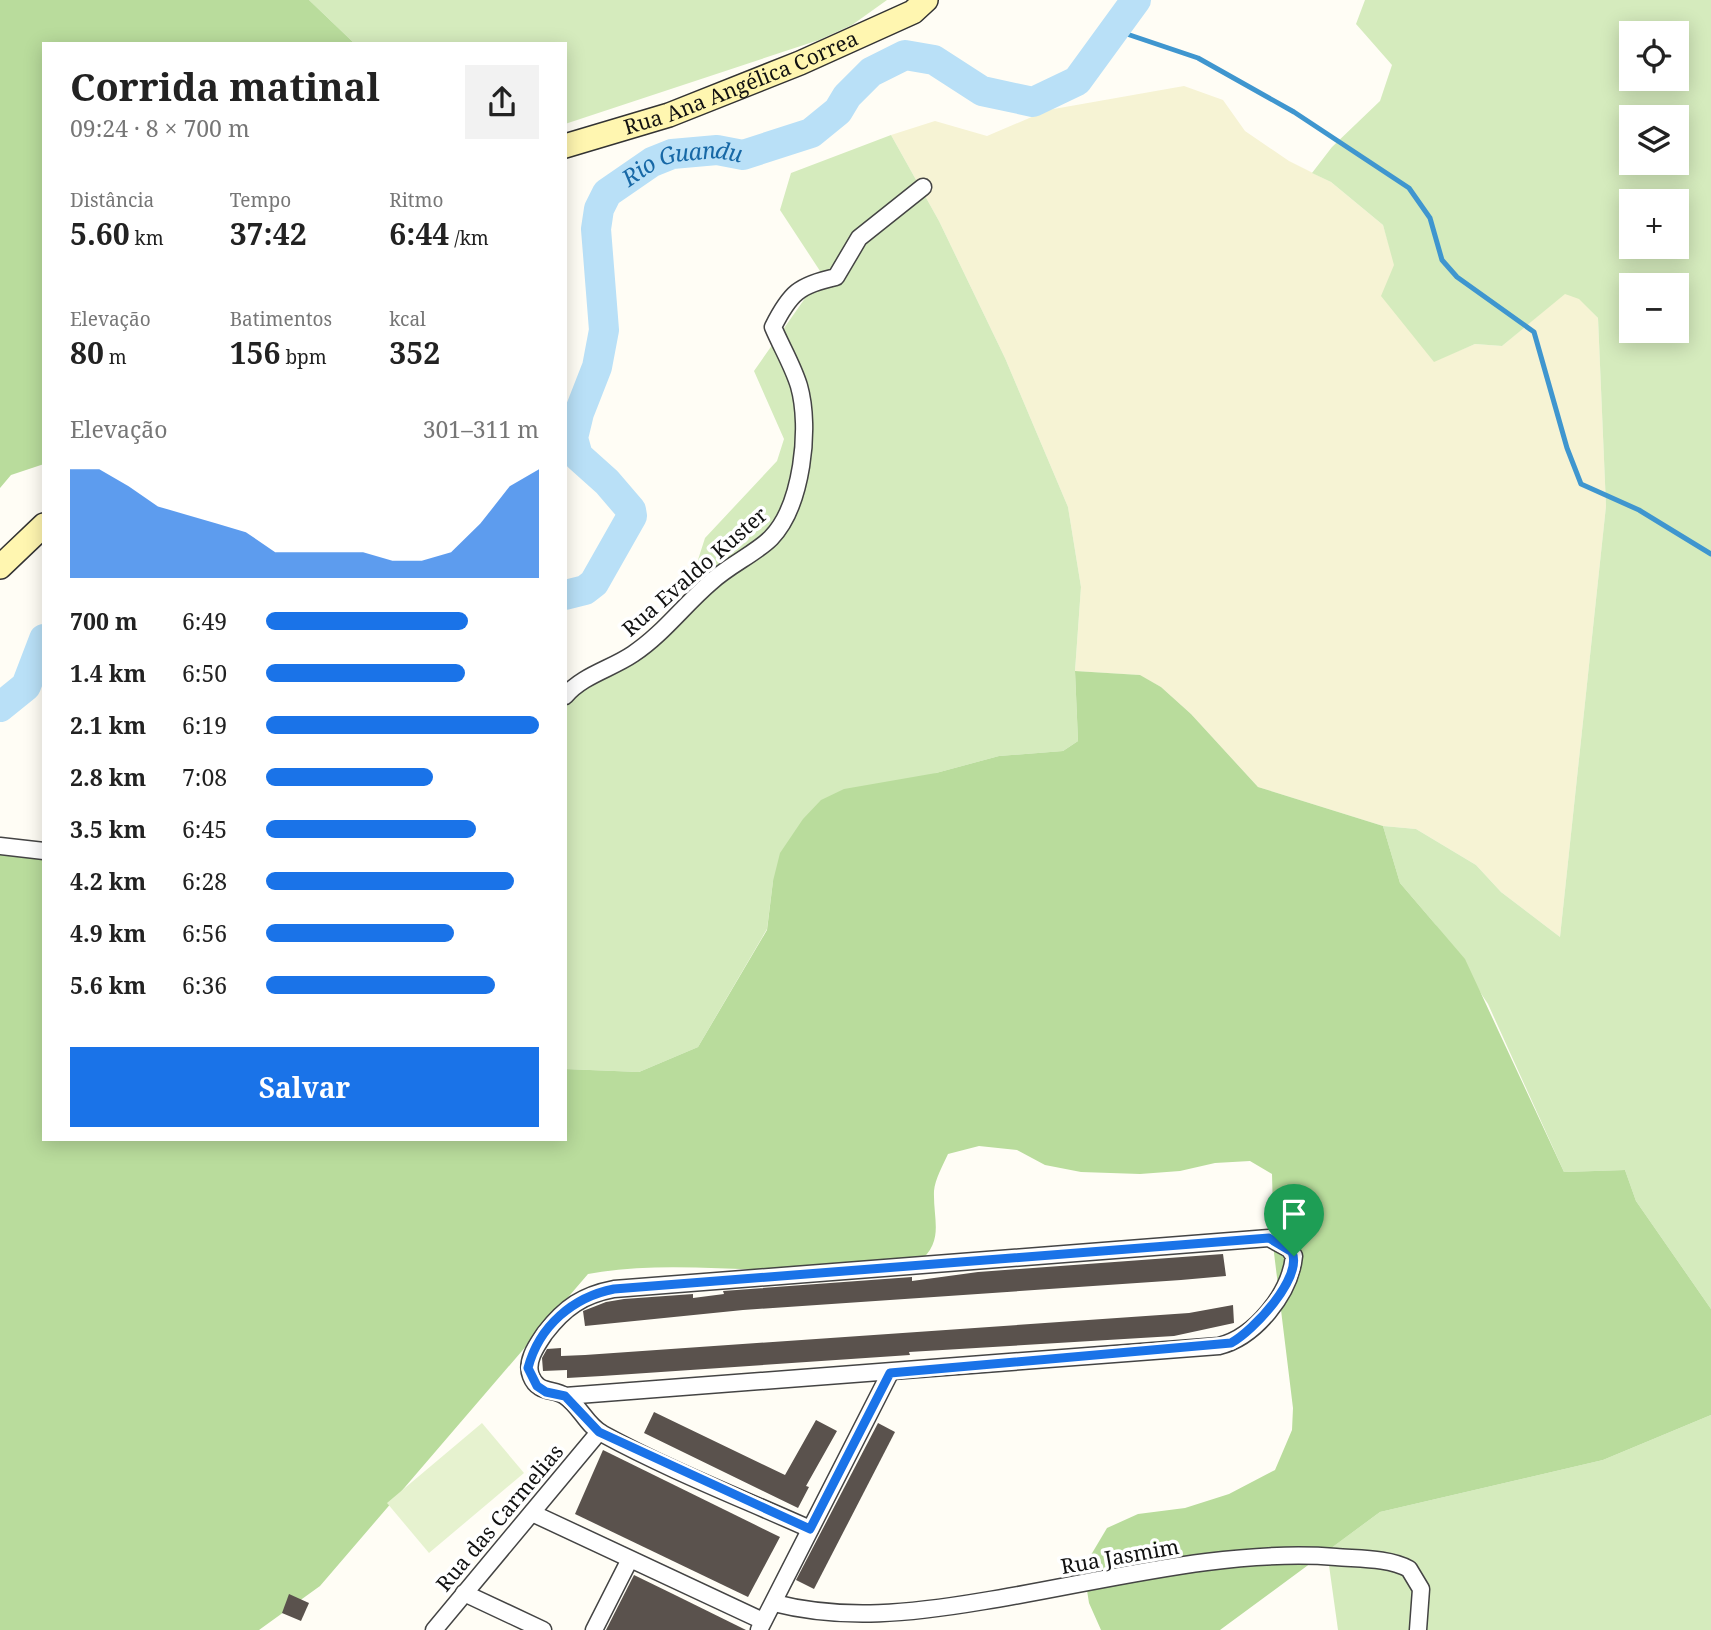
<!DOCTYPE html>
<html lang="pt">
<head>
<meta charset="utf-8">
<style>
	body { margin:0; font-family:"Noto Serif",serif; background:#f2f2f2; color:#222; height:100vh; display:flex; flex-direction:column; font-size:26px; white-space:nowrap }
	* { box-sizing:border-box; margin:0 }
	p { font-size:23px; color:#767676 }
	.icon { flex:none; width:38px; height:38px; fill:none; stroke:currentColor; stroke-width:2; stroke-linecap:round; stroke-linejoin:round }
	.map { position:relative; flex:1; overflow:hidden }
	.sheet { position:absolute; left:42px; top:42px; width:525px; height:1099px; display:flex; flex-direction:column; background:#fff; border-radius:0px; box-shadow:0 4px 18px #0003 }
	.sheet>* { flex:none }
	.buttons { position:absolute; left:1619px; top:21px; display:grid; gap:14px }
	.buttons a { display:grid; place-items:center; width:70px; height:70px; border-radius:0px; background:#fff; box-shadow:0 4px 18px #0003; font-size:35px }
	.pin { position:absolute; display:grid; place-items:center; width:60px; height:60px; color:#fff; margin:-72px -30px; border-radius:50% 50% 50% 0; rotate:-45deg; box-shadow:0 0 7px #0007 }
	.pin .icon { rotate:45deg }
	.round { display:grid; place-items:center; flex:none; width:74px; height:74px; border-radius:0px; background:#f2f2f2 }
	.head { display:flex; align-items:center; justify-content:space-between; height:119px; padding:0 28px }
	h1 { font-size:38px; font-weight:700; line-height:52px }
	.metrics { display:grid; grid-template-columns:repeat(3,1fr); gap:10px; height:119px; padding:7px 28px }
	.metrics div { display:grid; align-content:center }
	.metrics b { font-size:30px; font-weight:700 }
	.metrics small { font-size:19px; font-weight:400 }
	.metrics p { font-size:19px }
	.chart { height:196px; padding:14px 28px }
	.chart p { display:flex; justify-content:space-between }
	.chart svg { width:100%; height:126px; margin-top:7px; fill:#1a73e8; opacity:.7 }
	.primary-button { display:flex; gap:14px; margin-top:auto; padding:14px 28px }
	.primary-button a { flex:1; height:80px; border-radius:0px; background:#1a73e8; color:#fff; font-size:28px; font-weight:700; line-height:80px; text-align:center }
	ul { padding:0 28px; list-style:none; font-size:23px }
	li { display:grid; grid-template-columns:112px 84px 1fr; align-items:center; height:52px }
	li i { height:18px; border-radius:9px; background:#1a73e8 }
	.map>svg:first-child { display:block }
	.farmland { fill:#f6f3d4 }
	.green { fill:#d5ebbd; fill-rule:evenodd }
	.forest { fill:#b9dc9c }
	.pitch { fill:#e6f2cf }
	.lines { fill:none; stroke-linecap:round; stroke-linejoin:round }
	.stream { stroke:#3f96cf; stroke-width:5 }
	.river { stroke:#b9e0f7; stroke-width:30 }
	.building { fill:#5a524d }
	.street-casing { stroke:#444; stroke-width:19 }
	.secondary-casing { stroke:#333; stroke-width:26 }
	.street { stroke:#fff; stroke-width:16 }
	.secondary { stroke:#fff6b0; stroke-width:23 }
	.route-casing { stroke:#fff; stroke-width:14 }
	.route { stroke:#1a73e8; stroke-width:9 }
	.labels { text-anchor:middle; stroke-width:7; stroke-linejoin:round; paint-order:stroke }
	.street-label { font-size:21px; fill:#111; stroke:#fff }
	.water-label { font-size:23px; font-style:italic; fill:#1768a6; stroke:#fff }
</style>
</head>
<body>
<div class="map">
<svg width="1711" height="1630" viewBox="0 0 1711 1630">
	<rect width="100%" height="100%" fill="#fffdf5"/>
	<path class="farmland" d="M1184,86L1223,100L1245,131L1289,161L1331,182L1383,225L1395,265L1434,361L1475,344L1502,346L1565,293L1579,298L1598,318L1606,506L1560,937L1501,892L1476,865L1416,829L1383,826L1258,787L1191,714L1161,687L1139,675L1075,671L1081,587L1068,507L1005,358L939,221L891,135L935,121L987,136L1048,110Z"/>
	<g class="green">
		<path d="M309,0H887L852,25L819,40L565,124V44H355Z"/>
		<path d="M1365,0H1711V1309L1636,1201L1625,1170L1564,1172L1488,1004L1435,924L1400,883L1383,826L1416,829L1476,865L1501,892L1560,937L1606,506L1598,318L1579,299L1565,294L1502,346L1475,344L1434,362L1381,296L1394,265L1383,225L1331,182L1312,173L1332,147L1380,101L1392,65L1356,24ZM1631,33H1676V79H1631ZM1631,117H1676V163H1631ZM1631,201H1676V247H1631ZM1631,285H1676V331H1631Z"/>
		<path d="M891,135L939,221L1005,358L1068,507L1081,587L1075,671L1078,741L1063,751L999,756L936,773L773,881L767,929L698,1047L639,1072L565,1069V683L638,649L687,594L705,538L777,461L784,439L754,371L822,274L780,210L791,173Z"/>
		<path d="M1711,1415V1630H1338L1327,1551L1380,1512L1603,1460Z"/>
	</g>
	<g class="forest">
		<path d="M0,0H309L355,44H44V464L11,475L0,488Z"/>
		<path d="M1075,671L1140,675L1161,687L1191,714L1258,787L1383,826L1400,883L1465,959L1564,1172L1625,1170L1636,1201L1711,1309V1415L1603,1460L1380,1512L1220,1630H1101L1089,1603L1086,1584L1088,1560L1107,1528L1138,1514L1185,1508L1229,1494L1275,1470L1292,1430L1293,1408L1274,1253L1272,1174L1250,1161L1215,1163L1180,1171L1140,1174L1081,1172L1045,1165L1017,1150L979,1146L948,1154C943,1165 935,1179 934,1191C933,1221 945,1241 918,1263C879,1265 840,1270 801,1270C730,1271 658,1261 588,1274L320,1586L259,1630H0V842L44,843V1139H565V1069L639,1072L698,1047L767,930L773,881L780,853L803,819L821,800L844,789L936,773L999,756L1063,751L1078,741Z"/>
	</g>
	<path class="pitch" d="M482,1423L524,1473L429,1553L387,1503Z"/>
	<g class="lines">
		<path class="stream" d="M1115,30L1198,58L1294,112L1409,188L1430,218L1442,260L1457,277L1534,332L1567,448L1581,484L1639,510L1711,554"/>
		<g class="river">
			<path id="s1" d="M565,595L585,590L594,583L632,516L631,510L607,482L578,456L573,438L579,413L597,367L604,330L596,229L599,209L607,193L652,162L672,154L717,150L743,155L811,133L838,111L847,96L871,72L905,55L934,60L982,91L1033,102L1077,81L1136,0"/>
			<path d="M0,707L26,686L44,639"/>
		</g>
	</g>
	<g class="building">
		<path d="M1223,1254L1226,1276L1181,1280L743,1310L585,1326L583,1311L606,1302L624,1299L693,1294V1298L724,1294L723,1291L912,1277V1281L978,1272Z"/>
		<path d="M1233,1305L1234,1323L1174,1336L909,1352L910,1355L602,1376L567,1378V1370L543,1371L542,1358L547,1349L561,1348V1356L585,1355L1189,1313Z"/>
		<path d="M654,1412L785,1475L816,1420L837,1431L806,1486L809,1487L798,1508L644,1433Z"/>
		<path d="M878,1423L895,1432L814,1589L796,1580Z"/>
		<path d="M603,1450L780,1537L748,1597L575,1514Z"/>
		<path d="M634,1575L673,1594L746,1630H606Z"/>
		<path d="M289,1594L309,1603L301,1621L282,1613Z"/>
	</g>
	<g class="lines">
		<g class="street-casing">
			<g id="street">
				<path d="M565,696C583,675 611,669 633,654C663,634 684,605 711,582C729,565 755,554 771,538C802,506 811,428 799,386C793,366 781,346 773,327C790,293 799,285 836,277L859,238L923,187"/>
				<path d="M0,846L44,851"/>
				<path d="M565,1396L1219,1346C1255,1337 1290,1294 1294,1256L1289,1249L1269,1238L614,1289C583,1295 565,1307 545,1333C537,1345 525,1361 531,1376C538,1394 553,1388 565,1396C580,1406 587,1426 603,1434C669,1470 741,1498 810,1529"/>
				<path d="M532,1513L763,1621"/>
				<path d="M464,1593L543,1630"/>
				<path d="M774,1603C844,1621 913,1613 984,1601C1097,1583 1223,1548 1336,1557C1359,1559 1389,1558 1409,1569L1421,1589L1418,1630"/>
				<path d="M434,1630L599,1432"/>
				<path d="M594,1630L629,1561"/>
				<path d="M759,1630L890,1373"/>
			</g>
		</g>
		<g class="secondary-casing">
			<g id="secondary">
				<path id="s2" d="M565,146L669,115L800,63L913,12L926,0"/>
				<path d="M0,567L44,525"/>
			</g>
		</g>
		<use href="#street" class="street"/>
		<use href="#secondary" class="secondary"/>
	</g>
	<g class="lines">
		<g class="route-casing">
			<path id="route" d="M1269,1238L1292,1252C1303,1278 1253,1331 1231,1343L890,1373L810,1529L599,1432L565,1396L546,1392L537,1386L528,1368C539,1326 573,1297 614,1289Z"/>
		</g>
		<use href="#route" class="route"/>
	</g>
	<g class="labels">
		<g class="street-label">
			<text dy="7" stroke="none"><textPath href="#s2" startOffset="187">Rua Ana Angélica Correa</textPath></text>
			<text transform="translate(695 572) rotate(-41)" y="7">Rua Evaldo Kuster</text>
			<text transform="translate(500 1518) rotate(-50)" y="7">Rua das Carmelias</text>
			<text transform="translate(1120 1557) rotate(-10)" y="7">Rua Jasmim</text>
		</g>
		<g class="water-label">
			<text dy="8" stroke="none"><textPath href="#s1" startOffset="546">Rio Guandu</textPath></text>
		</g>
	</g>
</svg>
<div class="buttons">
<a><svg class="icon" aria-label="locate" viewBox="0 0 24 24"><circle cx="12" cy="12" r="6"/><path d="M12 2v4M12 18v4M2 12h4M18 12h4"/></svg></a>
<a><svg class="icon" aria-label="layers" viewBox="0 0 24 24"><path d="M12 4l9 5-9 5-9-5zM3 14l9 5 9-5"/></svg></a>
<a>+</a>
<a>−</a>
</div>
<div class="pin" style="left:1294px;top:1256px;background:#1e9e55"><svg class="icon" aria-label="arrive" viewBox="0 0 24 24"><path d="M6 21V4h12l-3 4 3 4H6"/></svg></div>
<section class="sheet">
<div class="head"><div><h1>Corrida matinal</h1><p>09:24 · 8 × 700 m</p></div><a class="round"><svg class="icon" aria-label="share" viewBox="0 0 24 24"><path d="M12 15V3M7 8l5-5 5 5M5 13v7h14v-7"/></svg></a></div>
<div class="metrics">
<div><p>Distância</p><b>5.60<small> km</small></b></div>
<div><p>Tempo</p><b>37:42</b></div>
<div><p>Ritmo</p><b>6:44<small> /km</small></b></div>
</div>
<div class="metrics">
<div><p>Elevação</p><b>80<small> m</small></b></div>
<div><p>Batimentos</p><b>156<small> bpm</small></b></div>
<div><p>kcal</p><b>352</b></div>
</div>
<div class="chart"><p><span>Elevação</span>301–311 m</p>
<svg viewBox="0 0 160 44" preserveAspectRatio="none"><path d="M0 44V6L10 6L20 12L30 19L40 22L50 25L60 28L70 35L80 35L90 35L100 35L110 38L120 38L130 35L140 25L150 12L160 6V44z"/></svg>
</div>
<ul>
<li><b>700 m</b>6:49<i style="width:74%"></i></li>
<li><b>1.4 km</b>6:50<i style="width:73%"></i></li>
<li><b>2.1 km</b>6:19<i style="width:100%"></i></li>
<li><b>2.8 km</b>7:08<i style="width:61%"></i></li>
<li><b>3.5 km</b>6:45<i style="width:77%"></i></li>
<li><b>4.2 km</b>6:28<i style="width:91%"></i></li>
<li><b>4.9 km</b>6:56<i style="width:69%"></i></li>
<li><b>5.6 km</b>6:36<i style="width:84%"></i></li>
</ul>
<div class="primary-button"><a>Salvar</a></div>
</section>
</div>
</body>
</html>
